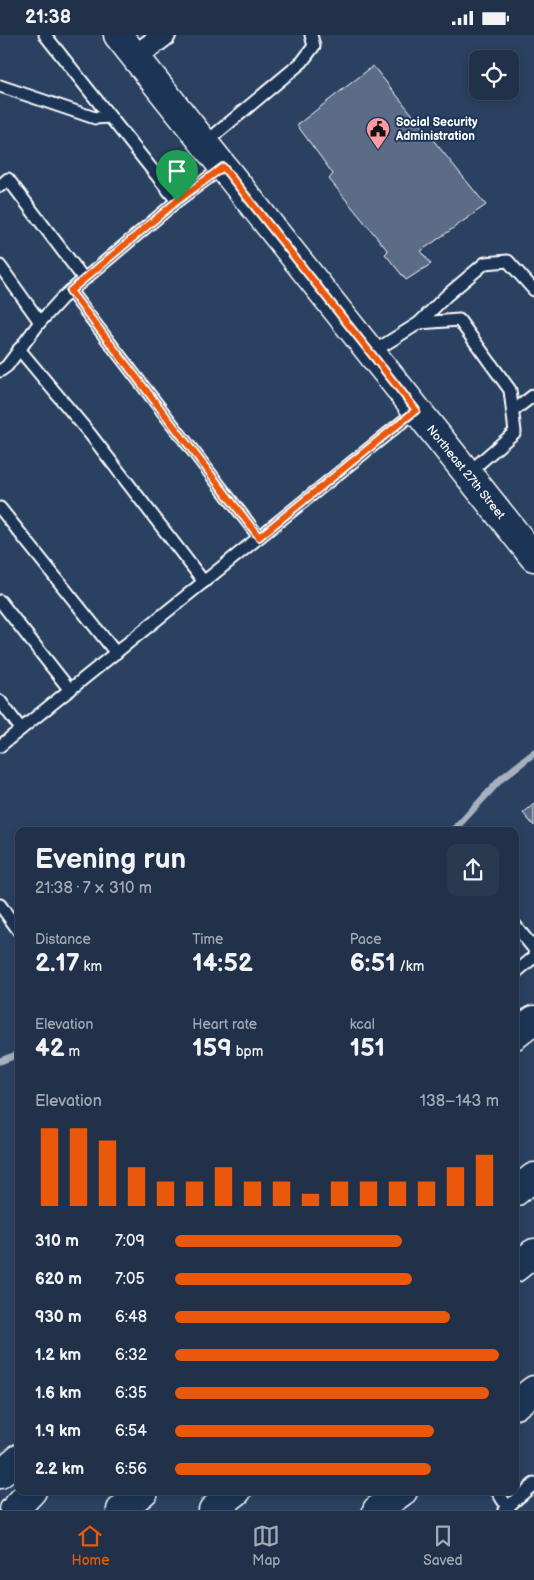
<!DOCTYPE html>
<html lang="en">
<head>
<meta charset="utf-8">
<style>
	body { margin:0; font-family:"Balsamiq Sans",sans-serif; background:#283950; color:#f1f3f6; height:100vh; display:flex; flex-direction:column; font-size:19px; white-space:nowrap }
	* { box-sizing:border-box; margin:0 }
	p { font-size:16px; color:#a2a9b4 }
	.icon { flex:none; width:28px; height:28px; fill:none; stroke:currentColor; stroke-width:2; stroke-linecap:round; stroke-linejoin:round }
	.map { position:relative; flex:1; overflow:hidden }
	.side { position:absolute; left:15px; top:792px; width:504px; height:668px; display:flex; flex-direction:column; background:#203149; border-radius:10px; box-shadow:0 2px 8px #0003,0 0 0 1px #3d4c61 }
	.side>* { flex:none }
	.buttons { position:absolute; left:469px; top:15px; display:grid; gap:10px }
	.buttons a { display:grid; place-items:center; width:50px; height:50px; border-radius:10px; background:#203149; box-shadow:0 2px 8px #0003,0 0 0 1px #3d4c61; font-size:25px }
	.pin { position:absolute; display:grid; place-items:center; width:42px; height:42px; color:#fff; margin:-51px -21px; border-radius:50% 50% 50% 0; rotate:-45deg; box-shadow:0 0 5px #0007 }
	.pin .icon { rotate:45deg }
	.round { display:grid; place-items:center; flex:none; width:52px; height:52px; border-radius:10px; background:#283950 }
	.summary { display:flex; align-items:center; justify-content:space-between; height:85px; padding:0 20px }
	h1 { font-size:28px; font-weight:800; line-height:38px }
	.figures { display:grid; grid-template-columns:repeat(3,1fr); gap:8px; height:85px; padding:5px 20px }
	.figures div { display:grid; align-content:center }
	.figures b { font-size:25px; font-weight:800 }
	.figures small { font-size:14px; font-weight:400 }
	.figures p { font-size:14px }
	.chart { height:140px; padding:10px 20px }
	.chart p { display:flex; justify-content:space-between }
	.chart svg { width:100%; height:90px; margin-top:5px; stroke:#ea580c; stroke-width:6 }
	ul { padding:0 20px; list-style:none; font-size:16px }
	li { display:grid; grid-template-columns:80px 60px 1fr; align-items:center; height:38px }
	li i { height:12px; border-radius:6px; background:#ea580c }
	.status { display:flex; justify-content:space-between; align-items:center; height:35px; padding:0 25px; background:#203149; direction:ltr }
	.status svg { height:14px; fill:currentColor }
	.tab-bar { display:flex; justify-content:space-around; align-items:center; height:70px; border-top:1px solid #3d4c61; background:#203149; font-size:14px; color:#a2a9b4 }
	.tab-bar a { display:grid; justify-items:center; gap:2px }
	.tab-bar .on { color:#ea580c }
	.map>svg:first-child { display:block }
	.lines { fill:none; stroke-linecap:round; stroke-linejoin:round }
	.stream { stroke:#a7b1be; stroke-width:7 }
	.building { fill:#5b6c86; stroke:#fff }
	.lane-casing { stroke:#fff; stroke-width:15 }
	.street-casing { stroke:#fff; stroke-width:26 }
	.secondary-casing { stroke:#fff; stroke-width:31 }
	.highway-casing { stroke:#fff; stroke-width:31 }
	.lane { stroke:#1d3557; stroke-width:11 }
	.street { stroke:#1d3557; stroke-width:22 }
	.secondary { stroke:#1d3557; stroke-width:28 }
	.highway { stroke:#1d3557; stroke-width:28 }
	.route-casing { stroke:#fff; stroke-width:10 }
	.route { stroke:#ea580c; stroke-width:6 }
	.labels { text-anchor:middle; stroke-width:4; stroke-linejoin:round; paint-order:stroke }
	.poi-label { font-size:12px; font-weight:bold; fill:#fff; stroke:#1d3557; text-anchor:start }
	.street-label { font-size:12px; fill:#fff; stroke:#1d3557 }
</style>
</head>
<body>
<div class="status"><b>21:38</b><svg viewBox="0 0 49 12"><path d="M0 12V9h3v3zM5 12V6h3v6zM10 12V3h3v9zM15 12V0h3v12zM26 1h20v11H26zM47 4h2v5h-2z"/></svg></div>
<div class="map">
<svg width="534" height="1475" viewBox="0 0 534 1475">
	<rect width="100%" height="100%" fill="#2a4161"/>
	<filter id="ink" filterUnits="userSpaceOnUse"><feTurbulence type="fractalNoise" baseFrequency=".02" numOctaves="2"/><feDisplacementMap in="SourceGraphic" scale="10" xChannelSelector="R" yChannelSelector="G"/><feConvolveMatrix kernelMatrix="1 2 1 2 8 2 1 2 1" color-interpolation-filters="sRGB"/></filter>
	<g filter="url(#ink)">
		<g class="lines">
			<g class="stream">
				<path d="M453,796L501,744L534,718"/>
				<path d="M0,1026L19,1019"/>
			</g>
		</g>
		<g class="building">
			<path d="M373,31L486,170L421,216L431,229L406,245L385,219L388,216L329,144L333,139L297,90Z"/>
			<path d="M534,769V791L523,778Z"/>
		</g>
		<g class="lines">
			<g class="lane-casing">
				<g id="lane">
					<path d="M45,0L177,166"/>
					<path d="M0,51L95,83L110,82"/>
					<path d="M205,108L302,27L314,11L311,0"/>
					<path d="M0,151L8,144L84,244"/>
					<path d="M0,231L40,287"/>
					<path d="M70,256L259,502"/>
					<path d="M419,288L446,261L485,228L508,226L534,255"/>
					<path d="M19,314L90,399L204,547"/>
					<path d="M371,318L419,288L459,285L510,355L515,397L467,439"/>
					<path d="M0,336L7,331L40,287L62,263L177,166L223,132"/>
					<path d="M513,376L534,360"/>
					<path d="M0,473L116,618"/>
					<path d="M0,566L70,655"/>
					<path d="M0,666L21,694"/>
					<path d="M0,711L417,375"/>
					<path d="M0,870L19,896"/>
					<path d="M515,890L534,914"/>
					<path d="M515,938L534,922"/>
					<path d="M515,977L526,991"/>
					<path d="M497,1456L509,1475"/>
					<path d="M504,1475L534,1449"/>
				</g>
			</g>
			<g class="street-casing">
				<path id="street" d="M135,22L164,0"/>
			</g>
			<g class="secondary-casing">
				<g id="secondary">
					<path d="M118,0L534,522"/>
					<path d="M515,1000L534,985"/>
					<path d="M515,1370L534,1355"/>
					<path d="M0,1439L19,1423"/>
					<path d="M377,1475L403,1456"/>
				</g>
			</g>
			<g class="highway-casing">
				<g id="highway">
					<path d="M515,1157L534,1142"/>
					<path d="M515,1233L534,1218"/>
					<path d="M14,1475L32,1456"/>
					<path d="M121,1475L144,1456"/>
					<path d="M213,1475L237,1456"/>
				</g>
			</g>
			<use href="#lane" class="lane"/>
			<use href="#street" class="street"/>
			<use href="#secondary" class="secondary"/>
			<use href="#highway" class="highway"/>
		</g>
	</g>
	<g class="lines" filter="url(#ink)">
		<g class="route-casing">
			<path id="route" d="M223,132L416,375L259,502L70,256L177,166Z"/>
		</g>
		<use href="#route" class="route"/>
	</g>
	<defs>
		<g id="civic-pin" transform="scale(1.25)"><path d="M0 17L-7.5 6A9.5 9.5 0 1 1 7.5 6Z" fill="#ff9aa2" stroke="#1d3557"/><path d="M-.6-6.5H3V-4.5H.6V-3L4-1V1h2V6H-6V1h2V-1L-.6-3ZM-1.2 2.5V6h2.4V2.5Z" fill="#111"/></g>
	</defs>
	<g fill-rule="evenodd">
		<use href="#civic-pin" x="378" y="94"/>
	</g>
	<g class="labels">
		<g class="poi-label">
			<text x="396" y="91">Social Security<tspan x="396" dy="14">Administration</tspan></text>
		</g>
		<g class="street-label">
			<text transform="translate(466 437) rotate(51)" y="4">Northeast 27th Street</text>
		</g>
	</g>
</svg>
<div class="buttons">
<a><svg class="icon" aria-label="locate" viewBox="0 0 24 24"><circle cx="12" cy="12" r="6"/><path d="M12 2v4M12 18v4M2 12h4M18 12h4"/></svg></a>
</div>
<div class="pin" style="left:177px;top:166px;background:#1e9e55"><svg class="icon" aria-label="arrive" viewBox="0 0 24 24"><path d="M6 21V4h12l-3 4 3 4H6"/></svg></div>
<section class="side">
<div class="summary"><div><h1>Evening run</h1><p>21:38 · 7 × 310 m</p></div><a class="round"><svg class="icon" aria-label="share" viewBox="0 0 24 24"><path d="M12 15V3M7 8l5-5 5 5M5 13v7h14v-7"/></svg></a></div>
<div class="figures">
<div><p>Distance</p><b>2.17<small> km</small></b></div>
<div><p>Time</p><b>14:52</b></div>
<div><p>Pace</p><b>6:51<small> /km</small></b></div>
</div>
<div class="figures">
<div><p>Elevation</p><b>42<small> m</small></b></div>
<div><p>Heart rate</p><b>159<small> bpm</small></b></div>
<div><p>kcal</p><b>151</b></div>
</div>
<div class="chart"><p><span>Elevation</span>138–143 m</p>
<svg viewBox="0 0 160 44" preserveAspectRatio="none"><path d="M5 44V6M15 44V6M25 44V12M35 44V25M45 44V32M55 44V32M65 44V25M75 44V32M85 44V32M95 44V38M105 44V32M115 44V32M125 44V32M135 44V32M145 44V25M155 44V19"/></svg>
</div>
<ul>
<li><b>310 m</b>7:09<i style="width:70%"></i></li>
<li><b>620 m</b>7:05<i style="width:73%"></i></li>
<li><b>930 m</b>6:48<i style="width:85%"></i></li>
<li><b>1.2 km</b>6:32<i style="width:100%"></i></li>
<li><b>1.6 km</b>6:35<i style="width:97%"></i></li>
<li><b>1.9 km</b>6:54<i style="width:80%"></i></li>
<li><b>2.2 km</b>6:56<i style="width:79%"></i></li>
</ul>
</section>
</div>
<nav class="tab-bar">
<a class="on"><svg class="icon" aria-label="home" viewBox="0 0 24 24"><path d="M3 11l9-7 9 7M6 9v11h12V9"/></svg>Home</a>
<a><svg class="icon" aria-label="map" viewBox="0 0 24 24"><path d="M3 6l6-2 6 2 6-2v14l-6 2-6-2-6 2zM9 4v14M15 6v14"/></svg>Map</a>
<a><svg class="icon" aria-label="saved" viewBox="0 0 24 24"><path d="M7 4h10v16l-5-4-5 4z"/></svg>Saved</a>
</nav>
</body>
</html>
